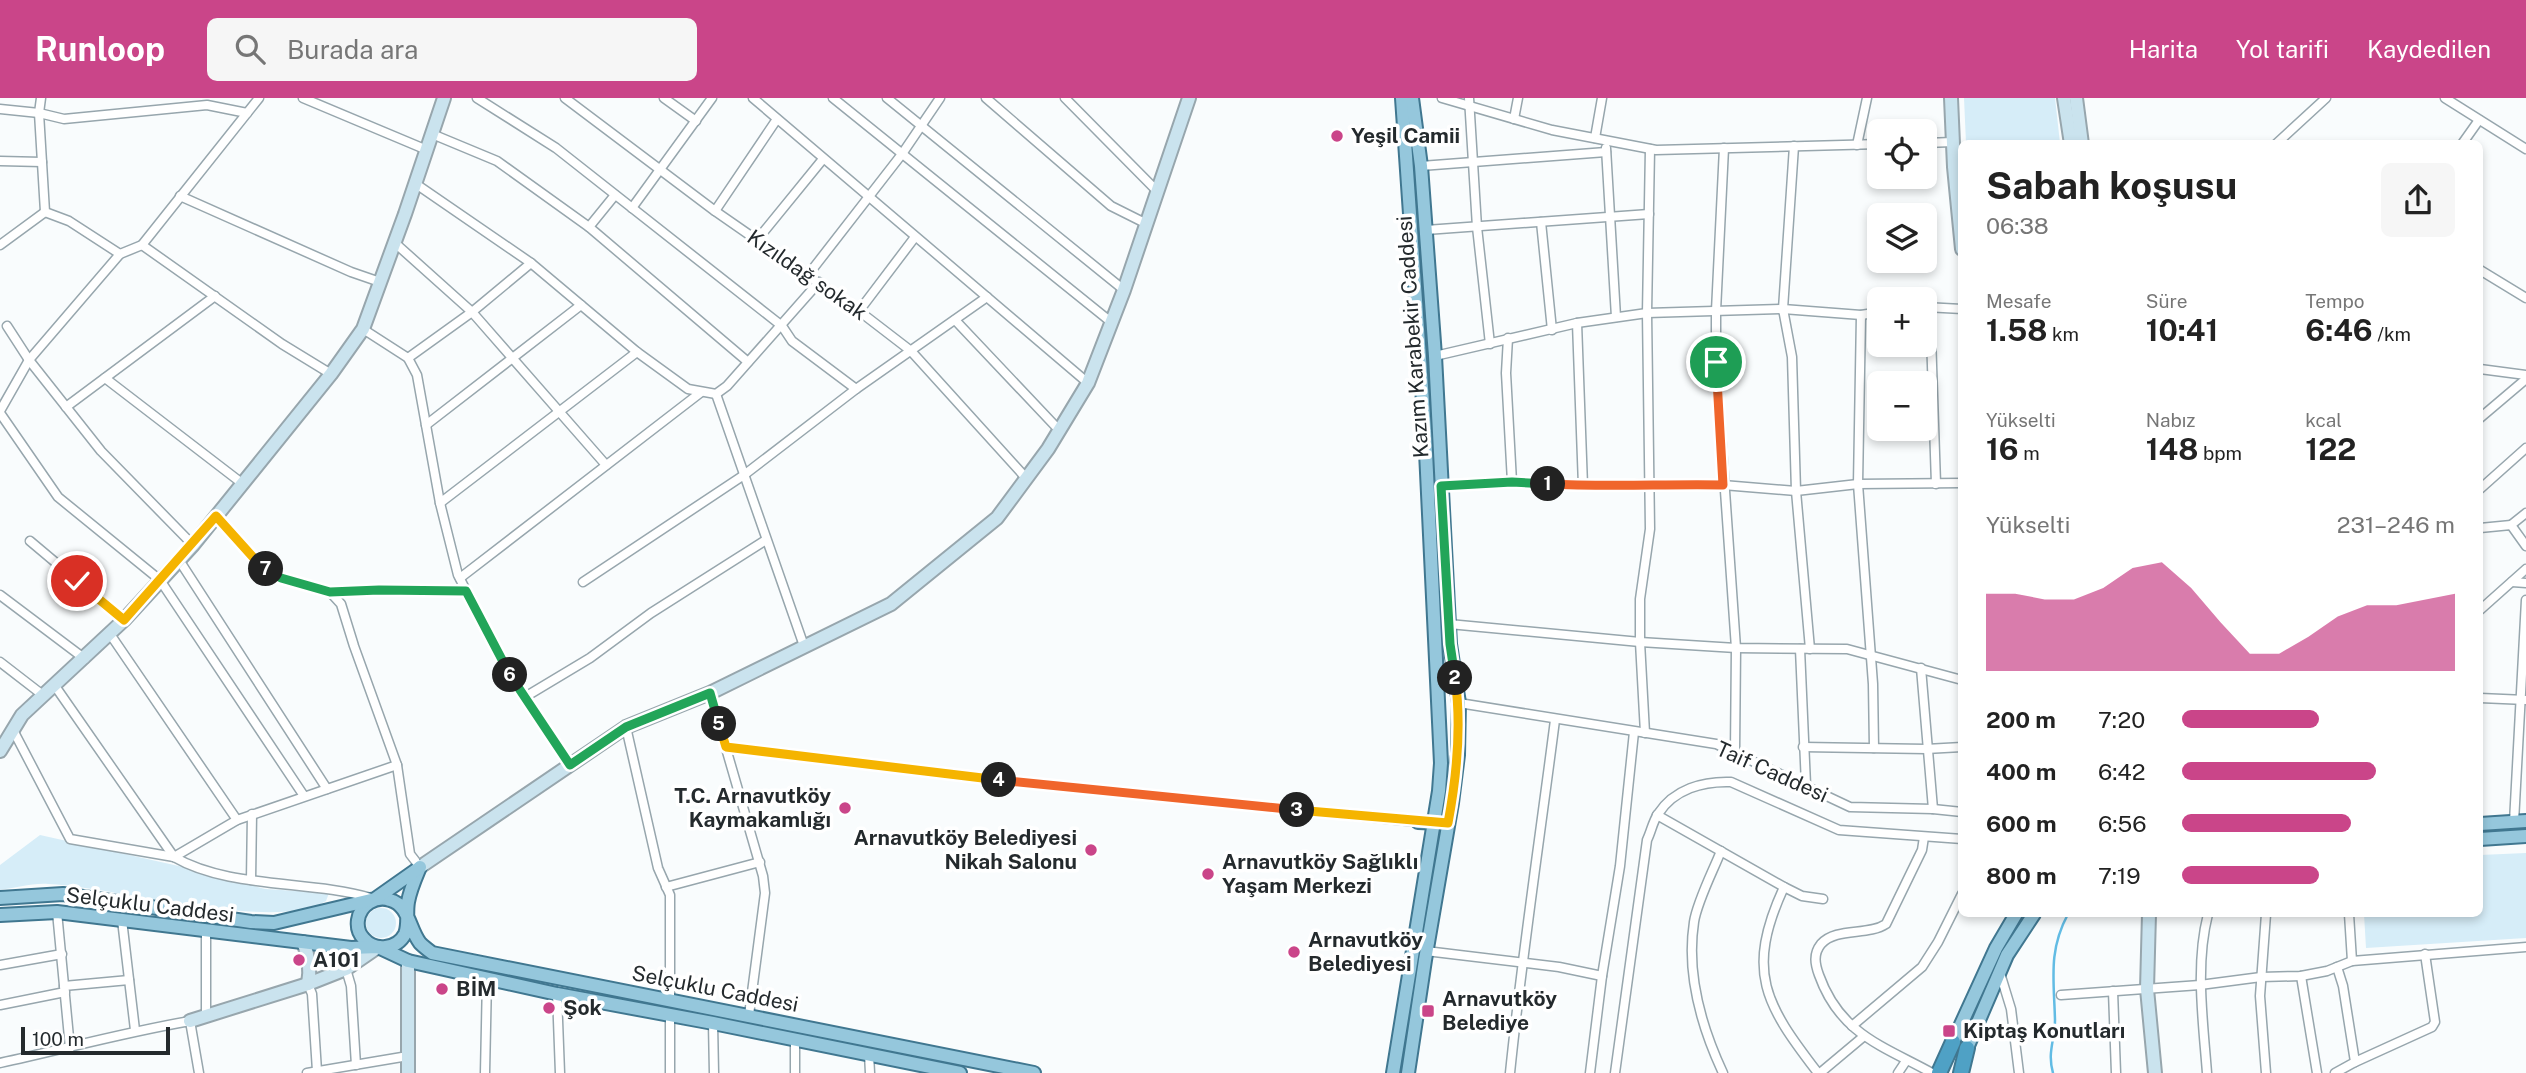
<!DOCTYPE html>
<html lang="tr">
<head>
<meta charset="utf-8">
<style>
	body { margin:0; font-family:"Public Sans",sans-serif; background:#f6f6f6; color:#222; height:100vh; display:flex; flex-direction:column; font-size:26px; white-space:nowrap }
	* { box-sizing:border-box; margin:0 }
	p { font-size:23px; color:#767676 }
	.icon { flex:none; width:38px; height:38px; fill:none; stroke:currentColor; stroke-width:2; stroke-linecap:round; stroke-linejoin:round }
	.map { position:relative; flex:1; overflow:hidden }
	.side { position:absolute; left:1958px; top:42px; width:525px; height:777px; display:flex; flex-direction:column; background:#fff; border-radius:10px; box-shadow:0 4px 10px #0003 }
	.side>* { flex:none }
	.controls { position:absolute; left:1867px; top:21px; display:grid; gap:14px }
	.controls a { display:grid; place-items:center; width:70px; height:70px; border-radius:10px; background:#fff; box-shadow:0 4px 10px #0003; font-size:35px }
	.scale { position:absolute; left:21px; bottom:18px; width:149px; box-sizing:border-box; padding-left:7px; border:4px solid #242a2d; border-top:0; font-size:19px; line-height:24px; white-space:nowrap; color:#242a2d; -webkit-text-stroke:5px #fff; paint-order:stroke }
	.pin { position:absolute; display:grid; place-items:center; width:60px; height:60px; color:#fff; margin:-30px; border:4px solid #fff; border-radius:50%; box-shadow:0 2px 7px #0007 }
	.km { position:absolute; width:35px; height:35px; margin:-18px; border-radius:50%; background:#222; color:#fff; font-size:19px; line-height:35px; text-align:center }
	.round { display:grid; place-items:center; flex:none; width:74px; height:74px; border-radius:10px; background:#f6f6f6 }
	.overview { display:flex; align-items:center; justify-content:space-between; height:119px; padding:0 28px }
	h1 { font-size:38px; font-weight:700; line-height:52px }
	.figures { display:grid; grid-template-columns:repeat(3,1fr); gap:10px; height:119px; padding:7px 28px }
	.figures div { display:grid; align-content:center }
	.figures b { font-size:30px; font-weight:700 }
	.figures small { font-size:19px; font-weight:400 }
	.figures p { font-size:19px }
	.chart { height:196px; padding:14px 28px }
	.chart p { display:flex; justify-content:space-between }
	.chart svg { width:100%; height:126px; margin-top:7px; fill:#ca4589; opacity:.7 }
	ul { padding:0 28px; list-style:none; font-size:23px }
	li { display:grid; grid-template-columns:112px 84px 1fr; align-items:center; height:52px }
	li i { height:18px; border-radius:9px; background:#ca4589 }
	header { display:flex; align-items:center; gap:42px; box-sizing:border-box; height:98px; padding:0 35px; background:#ca4589; color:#fff }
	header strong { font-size:33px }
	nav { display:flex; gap:38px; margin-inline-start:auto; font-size:24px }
	.search { width:490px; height:63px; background:#f6f6f6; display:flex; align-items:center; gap:18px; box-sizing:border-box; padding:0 24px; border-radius:10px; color:#767676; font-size:26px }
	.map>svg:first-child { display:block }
	.green { fill:#d6edf8 }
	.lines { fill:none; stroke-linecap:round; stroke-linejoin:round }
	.stream { stroke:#62bce4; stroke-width:2.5 }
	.street-casing { stroke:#97a6ad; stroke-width:11 }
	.secondary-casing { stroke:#97a6ad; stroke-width:16 }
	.primary-casing { stroke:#407790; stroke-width:16 }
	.highway-casing { stroke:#407790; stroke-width:18 }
	.street { stroke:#fff; stroke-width:8 }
	.secondary { stroke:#cae3ee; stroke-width:12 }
	.primary { stroke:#95c7dc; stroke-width:12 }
	.highway { stroke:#4fa1c5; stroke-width:14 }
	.split-1-casing { stroke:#fff; stroke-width:14 }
	.split-2-casing { stroke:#fff; stroke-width:14 }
	.split-3-casing { stroke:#fff; stroke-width:14 }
	.split-4-casing { stroke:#fff; stroke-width:14 }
	.split-5-casing { stroke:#fff; stroke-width:14 }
	.split-6-casing { stroke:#fff; stroke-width:14 }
	.split-7-casing { stroke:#fff; stroke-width:14 }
	.split-8-casing { stroke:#fff; stroke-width:14 }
	.split-1 { stroke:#f0652b; stroke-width:9 }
	.split-2 { stroke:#22a559; stroke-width:9 }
	.split-3 { stroke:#f5b400; stroke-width:9 }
	.split-4 { stroke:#f0652b; stroke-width:9 }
	.split-5 { stroke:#f5b400; stroke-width:9 }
	.split-6 { stroke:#22a559; stroke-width:9 }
	.split-7 { stroke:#22a559; stroke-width:9 }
	.split-8 { stroke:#f5b400; stroke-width:9 }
	.poi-dot { fill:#ca4589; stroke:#fff; stroke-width:2.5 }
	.labels { text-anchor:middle; stroke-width:7; stroke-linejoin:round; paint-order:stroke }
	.poi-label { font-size:21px; font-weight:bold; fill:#242a2d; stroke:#fff; text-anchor:start }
	.street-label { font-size:21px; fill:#242a2d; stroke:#fff }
</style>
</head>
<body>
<header>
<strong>Runloop</strong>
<div class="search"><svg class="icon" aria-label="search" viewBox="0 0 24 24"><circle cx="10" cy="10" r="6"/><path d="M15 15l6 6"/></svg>Burada ara</div>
<nav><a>Harita</a><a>Yol tarifi</a><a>Kaydedilen</a></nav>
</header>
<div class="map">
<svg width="2526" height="975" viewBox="0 0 2526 975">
	<rect width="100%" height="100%" fill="#f9fcfd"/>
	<g class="green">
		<path d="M1964,0H2055L2060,45H1966Z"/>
		<path d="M40,737L192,771L265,791L329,795L326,803C276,835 111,788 48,786C32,785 15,790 0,792V767Z"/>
		<path d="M2526,755V840L2366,850L2364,816H2480V757Z"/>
		<circle cx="381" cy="825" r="15"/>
	</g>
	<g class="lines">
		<path class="stream" d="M2053,975C2047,954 2055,942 2055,922C2054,882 2048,853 2068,816"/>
		<g class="street-casing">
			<g id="street">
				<path d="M41,0L39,15L45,114L69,123L120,156"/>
				<path d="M303,0L427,52"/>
				<path d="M477,0L556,50L782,228L792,243L856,291L987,199"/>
				<path d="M565,0L715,113L859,213L911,253L1026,380"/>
				<path d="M664,0L696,23"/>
				<path d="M753,0L1088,285"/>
				<path d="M833,0L1111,224"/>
				<path d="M887,0L1124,192"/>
				<path d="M986,0L1111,108L1147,126"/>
				<path d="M1065,0L1157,93"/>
				<path d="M1442,0L1552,32L1656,52L1880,46"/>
				<path d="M1469,0L1477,129L1490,246"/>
				<path d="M2445,0L2526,51"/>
				<path d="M0,11L39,15L64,21L207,7L247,15"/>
				<path d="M1514,21L1518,0"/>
				<path d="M432,36L497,63L589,129L748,264"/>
				<path d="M1595,40L1602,0"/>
				<path d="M1925,45L1953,44"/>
				<path d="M2276,46L2326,0"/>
				<path d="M2462,46L2479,22"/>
				<path d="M1857,47L1867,0"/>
				<path d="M1794,48L1783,211L1792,259L1796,393L1810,551"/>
				<path d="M1606,50L1616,219"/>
				<path d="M1724,50L1716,213V264L1736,550L1735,654"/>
				<path d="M0,63L42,64"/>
				<path d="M1421,68L1606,54"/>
				<path d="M416,86L531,165L637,254L688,291L716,296L727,288L819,184"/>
				<path d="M180,98L351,174L380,184"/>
				<path d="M632,110L712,0"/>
				<path d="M715,113L777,21"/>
				<path d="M1541,124L1552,232"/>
				<path d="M589,129L615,97"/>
				<path d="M1426,132L1649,116"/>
				<path d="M757,142L823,61"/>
				<path d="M395,145L472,214L606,367"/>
				<path d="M0,147L45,114"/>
				<path d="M142,147L282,246L331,276"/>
				<path d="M2480,172L2526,200"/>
				<path d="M808,177L902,56L940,0"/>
				<path d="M1930,208L1936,386"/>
				<path d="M1925,209L1962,211"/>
				<path d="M859,213L915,139"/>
				<path d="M1861,217L1858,386L1873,586L1874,650"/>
				<path d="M955,222L1059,332"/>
				<path d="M1577,225L1583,388"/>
				<path d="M7,228L29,262L101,353L193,447"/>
				<path d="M363,231L408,260L417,277L440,405L458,477L508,574L570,667"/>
				<path d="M1508,240L1506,275L1512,384"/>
				<path d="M1435,258L1577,225L1647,215L1783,211L1861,217L1880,214"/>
				<path d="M408,260L472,214L531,165"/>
				<path d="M2480,271L2526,277"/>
				<path d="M105,280L243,386"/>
				<path d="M716,296L804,548"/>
				<path d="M66,309L215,198"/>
				<path d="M0,313L29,262L120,156L142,147L259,0"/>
				<path d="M0,315L58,399L160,482L304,698"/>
				<path d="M2480,320L2526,281"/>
				<path d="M426,327L581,207"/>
				<path d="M1441,388L1512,384L1583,388L1651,386L1723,387L1796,393L1858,386L1962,385"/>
				<path d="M2480,391L2526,350"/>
				<path d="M440,405L637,254"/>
				<path d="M216,418L259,467L281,480L330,494L341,506L354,548L397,667L410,756L420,769"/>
				<path d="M2511,427L2526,415"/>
				<path d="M2480,430L2511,427L2526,448"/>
				<path d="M30,443L124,522"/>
				<path d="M179,462L327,691"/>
				<path d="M460,480L700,295"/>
				<path d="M583,484L744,377L856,291"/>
				<path d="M2512,484L2526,485"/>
				<path d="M330,494L379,492L466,493"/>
				<path d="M0,497L85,561"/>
				<path d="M2480,512L2526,471"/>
				<path d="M1449,526L1640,544L1736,550L1847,551L1962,582"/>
				<path d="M110,536L237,722"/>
				<path d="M1800,551L1806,687"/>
				<path d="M0,564L44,598"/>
				<path d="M1921,570L1933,711"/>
				<path d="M55,588L174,759"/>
				<path d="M710,595L763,778L765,795L749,917"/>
				<path d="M525,599L590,560L651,515L766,442"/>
				<path d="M2480,600L2526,602"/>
				<path d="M1459,605L1716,646L1850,709L1933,711L1962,714"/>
				<path d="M626,629L658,770L670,797V901"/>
				<path d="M13,632L70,741L174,759C229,791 310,782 371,800"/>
				<path d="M1645,635L1640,544V501L1650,431L1647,215L1650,51"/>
				<path d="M726,649L1013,684L1418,724"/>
				<path d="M1803,649L1926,651L1962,649"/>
				<path d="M1657,717L1784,789L1802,798L1823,801"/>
				<path d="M2514,724L2526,502"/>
				<path d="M1924,739L1922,752L1886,826C1868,838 1836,829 1821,846C1813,856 1815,866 1819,877C1840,936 1883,948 1932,975"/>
				<path d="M1721,753C1713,773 1697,804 1694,824C1686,876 1701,928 1723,975"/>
				<path d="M174,759L237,722L397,667"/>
				<path d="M251,782L252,716"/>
				<path d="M666,789L760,764"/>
				<path d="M1784,789C1745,874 1765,906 1818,975"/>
				<path d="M57,814L70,950"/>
				<path d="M2349,816L2352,863"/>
				<path d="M122,822L135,932"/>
				<path d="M1426,853L1559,869L1602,878"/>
				<path d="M0,867L62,856"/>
				<path d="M346,871L351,888L356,967"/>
				<path d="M2000,875L2011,911L2019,975"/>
				<path d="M2301,878L2317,975"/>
				<path d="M308,886L312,896L317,973"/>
				<path d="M64,888L129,882"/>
				<path d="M2113,893L2116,975"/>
				<path d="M557,896L560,975"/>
				<path d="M2061,897L2200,887L2261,879L2301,878L2327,873L2352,863L2526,849"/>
				<path d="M0,907L65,894"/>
				<path d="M206,918V833"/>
				<path d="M670,918V975"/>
				<path d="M713,925L714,975"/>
				<path d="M1852,928L1922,869L1938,844L1962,796"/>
				<path d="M795,942V975"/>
				<path d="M869,956L870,975"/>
				<path d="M2355,964L2432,929L2435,924L2425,856"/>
				<path d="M0,965C64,951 126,934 190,923L199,975"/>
				<path d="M307,975L408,958"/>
				<path d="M485,975L487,881"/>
				<path d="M1510,975C1522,857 1540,739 1555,622"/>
				<path d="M1590,975L1602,878L1620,768L1634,634"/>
				<path d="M1615,975L1647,742C1651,734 1653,723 1658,716C1674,691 1703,683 1731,684L1839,732L1962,741"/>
				<path d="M1820,975L1863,939"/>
				<path d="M1898,975L1906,963"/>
				<path d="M2207,975C2203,922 2195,867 2208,816"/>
				<path d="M2266,975L2260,898L2266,816"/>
				<path d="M2335,975L2355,964L2343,888L2337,869"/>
			</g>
		</g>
		<g class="secondary-casing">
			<g id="secondary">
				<path d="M1951,0L1954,69L1962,151"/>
				<path d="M2064,0L2071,46"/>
				<path d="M2076,0L2082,46"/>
				<path d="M0,653L22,617L124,522L193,447L331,276L363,231L405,116L444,0"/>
				<path d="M420,769L626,629L710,595L891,506L997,420L1048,351L1088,285L1124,192L1189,0"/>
				<path d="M2149,816L2147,891L2155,975"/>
				<path d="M303,844C309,858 311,871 308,886"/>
				<path d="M408,863V975"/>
				<path d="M190,923L308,886L346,871L378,849"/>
			</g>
		</g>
		<g class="primary-casing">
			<g id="primary">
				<path d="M1418,724L1441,725"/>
				<path d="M2480,726L2526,723"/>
				<path d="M2480,741L2526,738"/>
				<path d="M420,769C415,781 410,792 408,804C406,815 409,827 405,836C397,851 375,854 364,841C359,836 357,829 358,822C360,807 376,797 390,802C409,807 409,831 420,845C423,848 428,852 432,855L1034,975"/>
				<path d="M0,800L63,796L251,824L274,825L375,801L419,770"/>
				<path d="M0,817L57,814L351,850L378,849L408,863L557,896L713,925L960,975"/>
				<path d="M1953,944L1996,850L2016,816"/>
				<path d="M1967,950L2007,857L2034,816"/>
				<path d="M1393,975L1439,693L1441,665L1425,333L1402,0"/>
				<path d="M1408,975L1425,862L1452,705L1458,657L1459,605L1450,546L1435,258L1421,68L1412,0"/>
			</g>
		</g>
		<g class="highway-casing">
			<g id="highway">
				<path d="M1939,975L1953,944"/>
				<path d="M1961,975L1967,950"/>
			</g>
		</g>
		<use href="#street" class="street"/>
		<use href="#secondary" class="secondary"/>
		<use href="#primary" class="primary"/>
		<use href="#highway" class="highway"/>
	</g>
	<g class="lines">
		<g class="split-1-casing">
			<path id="split-1" d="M1548,386C1606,389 1665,386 1723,387L1716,264"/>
		</g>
		<g class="split-2-casing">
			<path id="split-2" d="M1455,580L1450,546L1441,388L1512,384L1548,386"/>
		</g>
		<g class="split-3-casing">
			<path id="split-3" d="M1297,712L1448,725C1457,677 1462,629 1455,580"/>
		</g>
		<g class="split-4-casing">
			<path id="split-4" d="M999,682L1297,712"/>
		</g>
		<g class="split-5-casing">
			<path id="split-5" d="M719,626L726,649L999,682"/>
		</g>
		<g class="split-6-casing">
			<path id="split-6" d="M510,577L570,667L626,629L710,595L719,626"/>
		</g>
		<g class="split-7-casing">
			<path id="split-7" d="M266,471L281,480L330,494L379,492L466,493L510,577"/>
		</g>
		<g class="split-8-casing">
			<path id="split-8" d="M77,483L124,522L216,418L260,467L266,471"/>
		</g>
		<use href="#split-1" class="split-1"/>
		<use href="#split-2" class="split-2"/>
		<use href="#split-3" class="split-3"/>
		<use href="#split-4" class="split-4"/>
		<use href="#split-5" class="split-5"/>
		<use href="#split-6" class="split-6"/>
		<use href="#split-7" class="split-7"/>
		<use href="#split-8" class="split-8"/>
	</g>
	<g class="poi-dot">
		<circle cx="1337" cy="38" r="7"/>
		<circle cx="845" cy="710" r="7"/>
		<circle cx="1091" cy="752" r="7"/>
		<circle cx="1208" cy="776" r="7"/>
		<circle cx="1294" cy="854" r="7"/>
		<circle cx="299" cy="862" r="7"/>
		<circle cx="442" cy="891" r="7"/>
		<circle cx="549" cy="910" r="7"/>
		<rect x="1421" y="906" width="14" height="14" rx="3.5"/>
		<rect x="1942" y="926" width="14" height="14" rx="3.5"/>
	</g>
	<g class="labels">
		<g class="poi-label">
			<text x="1351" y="45">Yeşil Camii</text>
			<text x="831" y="705" text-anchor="end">T.C. Arnavutköy<tspan x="831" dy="24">Kaymakamlığı</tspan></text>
			<text x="1077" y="747" text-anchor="end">Arnavutköy Belediyesi<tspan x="1077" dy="24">Nikah Salonu</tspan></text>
			<text x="1222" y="771">Arnavutköy Sağlıklı<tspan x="1222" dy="24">Yaşam Merkezi</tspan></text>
			<text x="1308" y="849">Arnavutköy<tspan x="1308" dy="24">Belediyesi</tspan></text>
			<text x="313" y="869">A101</text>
			<text x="456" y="898">BİM</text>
			<text x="1442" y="908">Arnavutköy<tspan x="1442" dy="24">Belediye</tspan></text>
			<text x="563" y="917">Şok</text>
			<text x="1963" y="940">Kiptaş Konutları</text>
		</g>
		<g class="street-label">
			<text transform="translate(807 177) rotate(35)" y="7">Kızıldağ sokak</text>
			<text transform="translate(1413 239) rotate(-94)" y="7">Kazım Karabekir Caddesi</text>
			<text transform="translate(1772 674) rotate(24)" y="7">Taif Caddesi</text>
			<text transform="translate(150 807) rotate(7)" y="7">Selçuklu Caddesi</text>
			<text transform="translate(715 891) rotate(11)" y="7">Selçuklu Caddesi</text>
		</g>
	</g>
</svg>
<div class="controls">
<a><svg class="icon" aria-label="locate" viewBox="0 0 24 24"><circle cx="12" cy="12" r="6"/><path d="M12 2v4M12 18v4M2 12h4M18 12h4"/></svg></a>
<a><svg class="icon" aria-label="layers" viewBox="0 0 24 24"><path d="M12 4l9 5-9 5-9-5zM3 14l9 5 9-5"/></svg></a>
<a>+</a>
<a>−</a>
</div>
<div class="scale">100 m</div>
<div class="pin" style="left:1716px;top:264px;background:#1e9e55"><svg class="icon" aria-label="arrive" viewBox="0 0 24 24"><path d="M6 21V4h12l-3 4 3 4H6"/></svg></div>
<div class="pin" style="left:77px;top:483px;background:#d93025"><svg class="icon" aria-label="check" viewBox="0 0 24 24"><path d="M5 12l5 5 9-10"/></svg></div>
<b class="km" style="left:1548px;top:386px">1</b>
<b class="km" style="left:1455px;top:580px">2</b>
<b class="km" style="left:1297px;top:712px">3</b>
<b class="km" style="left:999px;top:682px">4</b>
<b class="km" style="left:719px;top:626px">5</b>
<b class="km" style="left:510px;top:577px">6</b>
<b class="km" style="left:266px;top:471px">7</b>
<section class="side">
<div class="overview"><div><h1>Sabah koşusu</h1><p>06:38</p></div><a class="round"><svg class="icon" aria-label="share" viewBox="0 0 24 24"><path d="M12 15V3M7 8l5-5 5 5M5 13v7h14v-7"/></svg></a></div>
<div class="figures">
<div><p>Mesafe</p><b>1.58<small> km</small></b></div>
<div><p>Süre</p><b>10:41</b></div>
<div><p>Tempo</p><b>6:46<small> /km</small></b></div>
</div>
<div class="figures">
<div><p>Yükselti</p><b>16<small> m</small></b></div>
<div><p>Nabız</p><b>148<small> bpm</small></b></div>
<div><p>kcal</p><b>122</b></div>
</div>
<div class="chart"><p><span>Yükselti</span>231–246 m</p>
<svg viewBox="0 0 160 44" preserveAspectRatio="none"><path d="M0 44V17L10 17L20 19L30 19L40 15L50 8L60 6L70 15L80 27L90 38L100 38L110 32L120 25L130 21L140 21L150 19L160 17V44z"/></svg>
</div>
<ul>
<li><b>200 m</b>7:20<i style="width:50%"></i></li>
<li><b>400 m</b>6:42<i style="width:71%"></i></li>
<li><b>600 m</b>6:56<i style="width:62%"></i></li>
<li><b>800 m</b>7:19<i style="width:50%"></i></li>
</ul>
</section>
</div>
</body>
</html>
